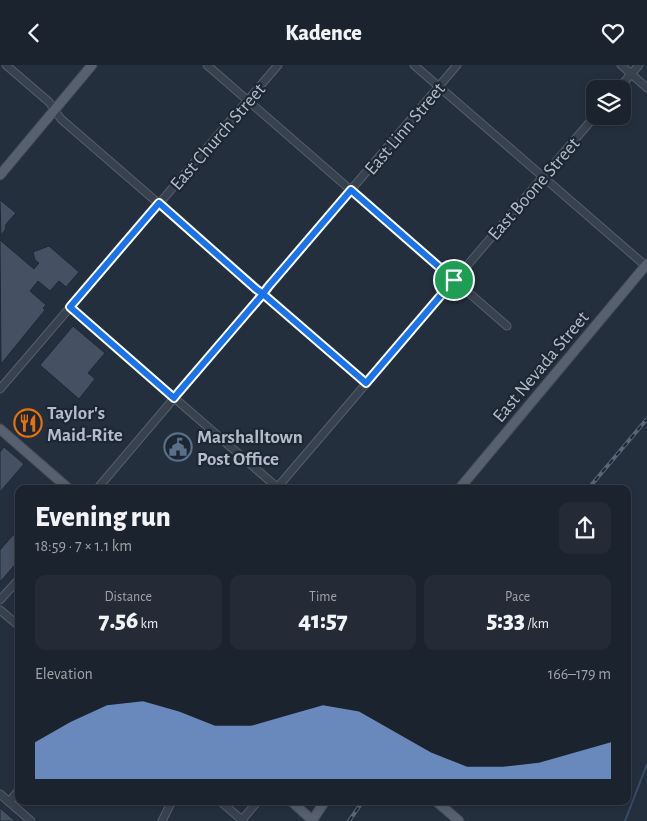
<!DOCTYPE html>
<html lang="en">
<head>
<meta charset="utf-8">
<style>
	body { margin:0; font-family:"Alegreya Sans",sans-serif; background:#242b36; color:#f1f3f6; height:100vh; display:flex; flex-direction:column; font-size:19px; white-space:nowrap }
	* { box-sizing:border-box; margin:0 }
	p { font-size:16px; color:#a0a4aa }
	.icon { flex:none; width:28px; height:28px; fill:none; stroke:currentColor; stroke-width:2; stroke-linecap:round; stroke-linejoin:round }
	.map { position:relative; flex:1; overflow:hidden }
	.details { position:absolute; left:15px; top:420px; width:616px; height:320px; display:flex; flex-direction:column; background:#1b232e; border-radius:10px; box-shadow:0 2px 8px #0003,0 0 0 1px #39404a }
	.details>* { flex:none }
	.buttons { position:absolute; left:586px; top:15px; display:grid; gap:10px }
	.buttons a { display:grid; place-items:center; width:45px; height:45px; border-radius:10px; background:#1b232e; box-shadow:0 2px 8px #0003,0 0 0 1px #39404a; font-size:25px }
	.pin { position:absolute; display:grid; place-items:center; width:42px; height:42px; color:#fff; margin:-21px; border:2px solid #fff; border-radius:50%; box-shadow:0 1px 5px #0007 }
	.round { display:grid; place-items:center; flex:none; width:52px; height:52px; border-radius:10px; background:#242b36 }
	.summary { display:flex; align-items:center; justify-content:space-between; height:85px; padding:0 20px }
	h1 { font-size:28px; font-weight:800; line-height:38px }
	.metrics { display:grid; grid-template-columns:repeat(3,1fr); gap:8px; height:85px; padding:5px 20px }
	.metrics div { display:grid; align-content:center; border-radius:10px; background:#242b36; text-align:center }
	.metrics b { font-size:25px; font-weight:800 }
	.metrics small { font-size:14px; font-weight:400 }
	.metrics p { font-size:14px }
	.chart { height:140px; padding:10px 20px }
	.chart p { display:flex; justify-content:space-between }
	.chart svg { width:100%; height:90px; margin-top:5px; fill:#8ab4f8; opacity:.7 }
	header { display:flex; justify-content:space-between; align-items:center; height:65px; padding:0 20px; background:#1b232e; font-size:22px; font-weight:800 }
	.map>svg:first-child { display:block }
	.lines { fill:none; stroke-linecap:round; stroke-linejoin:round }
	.stream { stroke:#394c67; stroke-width:2 }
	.building { fill:#455162; stroke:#1f2835 }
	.minor-casing { stroke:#565f6c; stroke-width:9 }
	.major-casing { stroke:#414a57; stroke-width:11 }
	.minor { stroke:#38414e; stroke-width:7 }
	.major { stroke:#56606e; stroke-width:9 }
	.rail-casing { stroke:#5a6575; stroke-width:4 }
	.rail { stroke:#1d2633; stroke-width:2; stroke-dasharray:5.5; stroke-linecap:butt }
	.route-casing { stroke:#fff; stroke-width:10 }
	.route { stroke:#1a73e8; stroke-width:6 }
	.labels { text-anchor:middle; stroke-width:4.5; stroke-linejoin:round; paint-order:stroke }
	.street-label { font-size:19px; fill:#b4bcc9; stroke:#1d2633 }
	.poi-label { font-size:19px; font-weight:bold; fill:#b4bcc9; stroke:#1d2633; text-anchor:start }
</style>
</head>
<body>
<header><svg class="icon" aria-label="back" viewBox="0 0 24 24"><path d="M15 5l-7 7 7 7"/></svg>Kadence<svg class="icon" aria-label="heart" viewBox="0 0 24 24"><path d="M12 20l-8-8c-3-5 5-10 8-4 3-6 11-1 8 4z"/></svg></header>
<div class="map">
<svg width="647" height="756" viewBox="0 0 647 756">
	<rect width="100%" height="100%" fill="#242f3e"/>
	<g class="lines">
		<path class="stream" d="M625,756L647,699"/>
	</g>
	<g class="building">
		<path d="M0,135L16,148L6,159L5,165L1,170Z"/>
		<path d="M0,175L34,204L39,198L35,195L33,187L49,181L79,207L66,222L59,216L50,226L38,216L30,226L46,240L43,243L45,245L1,299Z"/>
		<path d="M73,261L105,288L88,308L95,314L79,334L40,300Z"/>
		<path d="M4,382L24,399L0,427V387Z"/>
		<path d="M13,470L19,475V495L0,517V485Z"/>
		<path d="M0,743L15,756H0Z"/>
	</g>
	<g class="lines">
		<g class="minor-casing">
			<g id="minor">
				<path d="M6,0L49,37L61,54L366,318"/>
				<path d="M207,0L507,261"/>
				<path d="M414,0L647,202"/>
				<path d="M621,0L647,23"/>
				<path d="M618,24L639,0"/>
				<path d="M70,242L279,424"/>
				<path d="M0,324L278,0"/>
				<path d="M97,424L457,0"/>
				<path d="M276,424L595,51"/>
				<path d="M0,535L19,514"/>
				<path d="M0,545L19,561"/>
				<path d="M0,729L31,756"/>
				<path d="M220,736L243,756"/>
				<path d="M9,737L19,725"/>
				<path d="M242,755L258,736"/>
				<path d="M162,756L172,736"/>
			</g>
		</g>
		<g class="major-casing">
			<g id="major">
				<path d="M0,110L92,0"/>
				<path d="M0,364L69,424"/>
				<path d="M459,424L647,199"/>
				<path d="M291,736L312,755"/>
				<path d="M436,736L459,756"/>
				<path d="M312,756L325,736"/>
			</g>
		</g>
		<use href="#minor" class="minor"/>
		<use href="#major" class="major"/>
		<g class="rail-casing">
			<g id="rail">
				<path d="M588,424L647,354"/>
				<path d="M349,756L363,736"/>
			</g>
		</g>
		<use href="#rail" class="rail"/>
	</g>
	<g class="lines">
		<g class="route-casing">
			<path id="route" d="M454,215L366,318L263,229L256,224L159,138L70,242L174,333L178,328L263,229L268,222L351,125L454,215"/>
		</g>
		<use href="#route" class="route"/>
	</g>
	<defs>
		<g id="restaurant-ring" transform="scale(1.4375)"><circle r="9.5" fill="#1d2633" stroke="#e8710a" stroke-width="1.5"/><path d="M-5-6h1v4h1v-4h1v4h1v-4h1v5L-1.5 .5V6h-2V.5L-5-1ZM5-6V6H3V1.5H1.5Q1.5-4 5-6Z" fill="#e8710a"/></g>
		<g id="civic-ring" transform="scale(1.4375)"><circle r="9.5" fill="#1d2633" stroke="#5c6f8a" stroke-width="1.5"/><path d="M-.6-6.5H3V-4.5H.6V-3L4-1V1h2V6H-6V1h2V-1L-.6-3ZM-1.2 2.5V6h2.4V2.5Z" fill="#5c6f8a"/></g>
	</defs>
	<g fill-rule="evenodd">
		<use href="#restaurant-ring" x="28" y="358"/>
		<use href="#civic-ring" x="178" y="382"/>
	</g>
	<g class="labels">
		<g class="street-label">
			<text transform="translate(404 63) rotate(-50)" y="7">East Linn Street</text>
			<text transform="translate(217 71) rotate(-49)" y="7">East Church Street</text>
			<text transform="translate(533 123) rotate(-49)" y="7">East Boone Street</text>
			<text transform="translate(540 301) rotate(-50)" y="7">East Nevada Street</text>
		</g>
		<g class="poi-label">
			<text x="47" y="354">Taylor's<tspan x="47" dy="22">Maid-Rite</tspan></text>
			<text x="197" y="378">Marshalltown<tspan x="197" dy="22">Post Office</tspan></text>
		</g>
	</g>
</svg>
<div class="buttons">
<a><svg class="icon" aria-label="layers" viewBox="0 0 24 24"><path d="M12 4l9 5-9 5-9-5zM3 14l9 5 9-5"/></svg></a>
</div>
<div class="pin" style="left:454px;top:215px;background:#1e9e55"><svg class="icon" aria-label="arrive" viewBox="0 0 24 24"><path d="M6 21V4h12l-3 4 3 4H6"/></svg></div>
<section class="details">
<div class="summary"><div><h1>Evening run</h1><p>18:59 · 7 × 1.1 km</p></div><a class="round"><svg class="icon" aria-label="share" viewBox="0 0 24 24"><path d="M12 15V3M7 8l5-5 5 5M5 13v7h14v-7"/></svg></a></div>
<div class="metrics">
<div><p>Distance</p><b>7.56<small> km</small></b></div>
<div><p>Time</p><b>41:57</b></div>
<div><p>Pace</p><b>5:33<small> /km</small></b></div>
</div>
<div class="chart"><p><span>Elevation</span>166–179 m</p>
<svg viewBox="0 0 160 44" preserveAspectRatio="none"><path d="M0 44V26L10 16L20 8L30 6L40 11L50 18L60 18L70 13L80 8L90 11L100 21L110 31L120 38L130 38L140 36L150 31L160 26V44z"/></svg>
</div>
</section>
</div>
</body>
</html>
